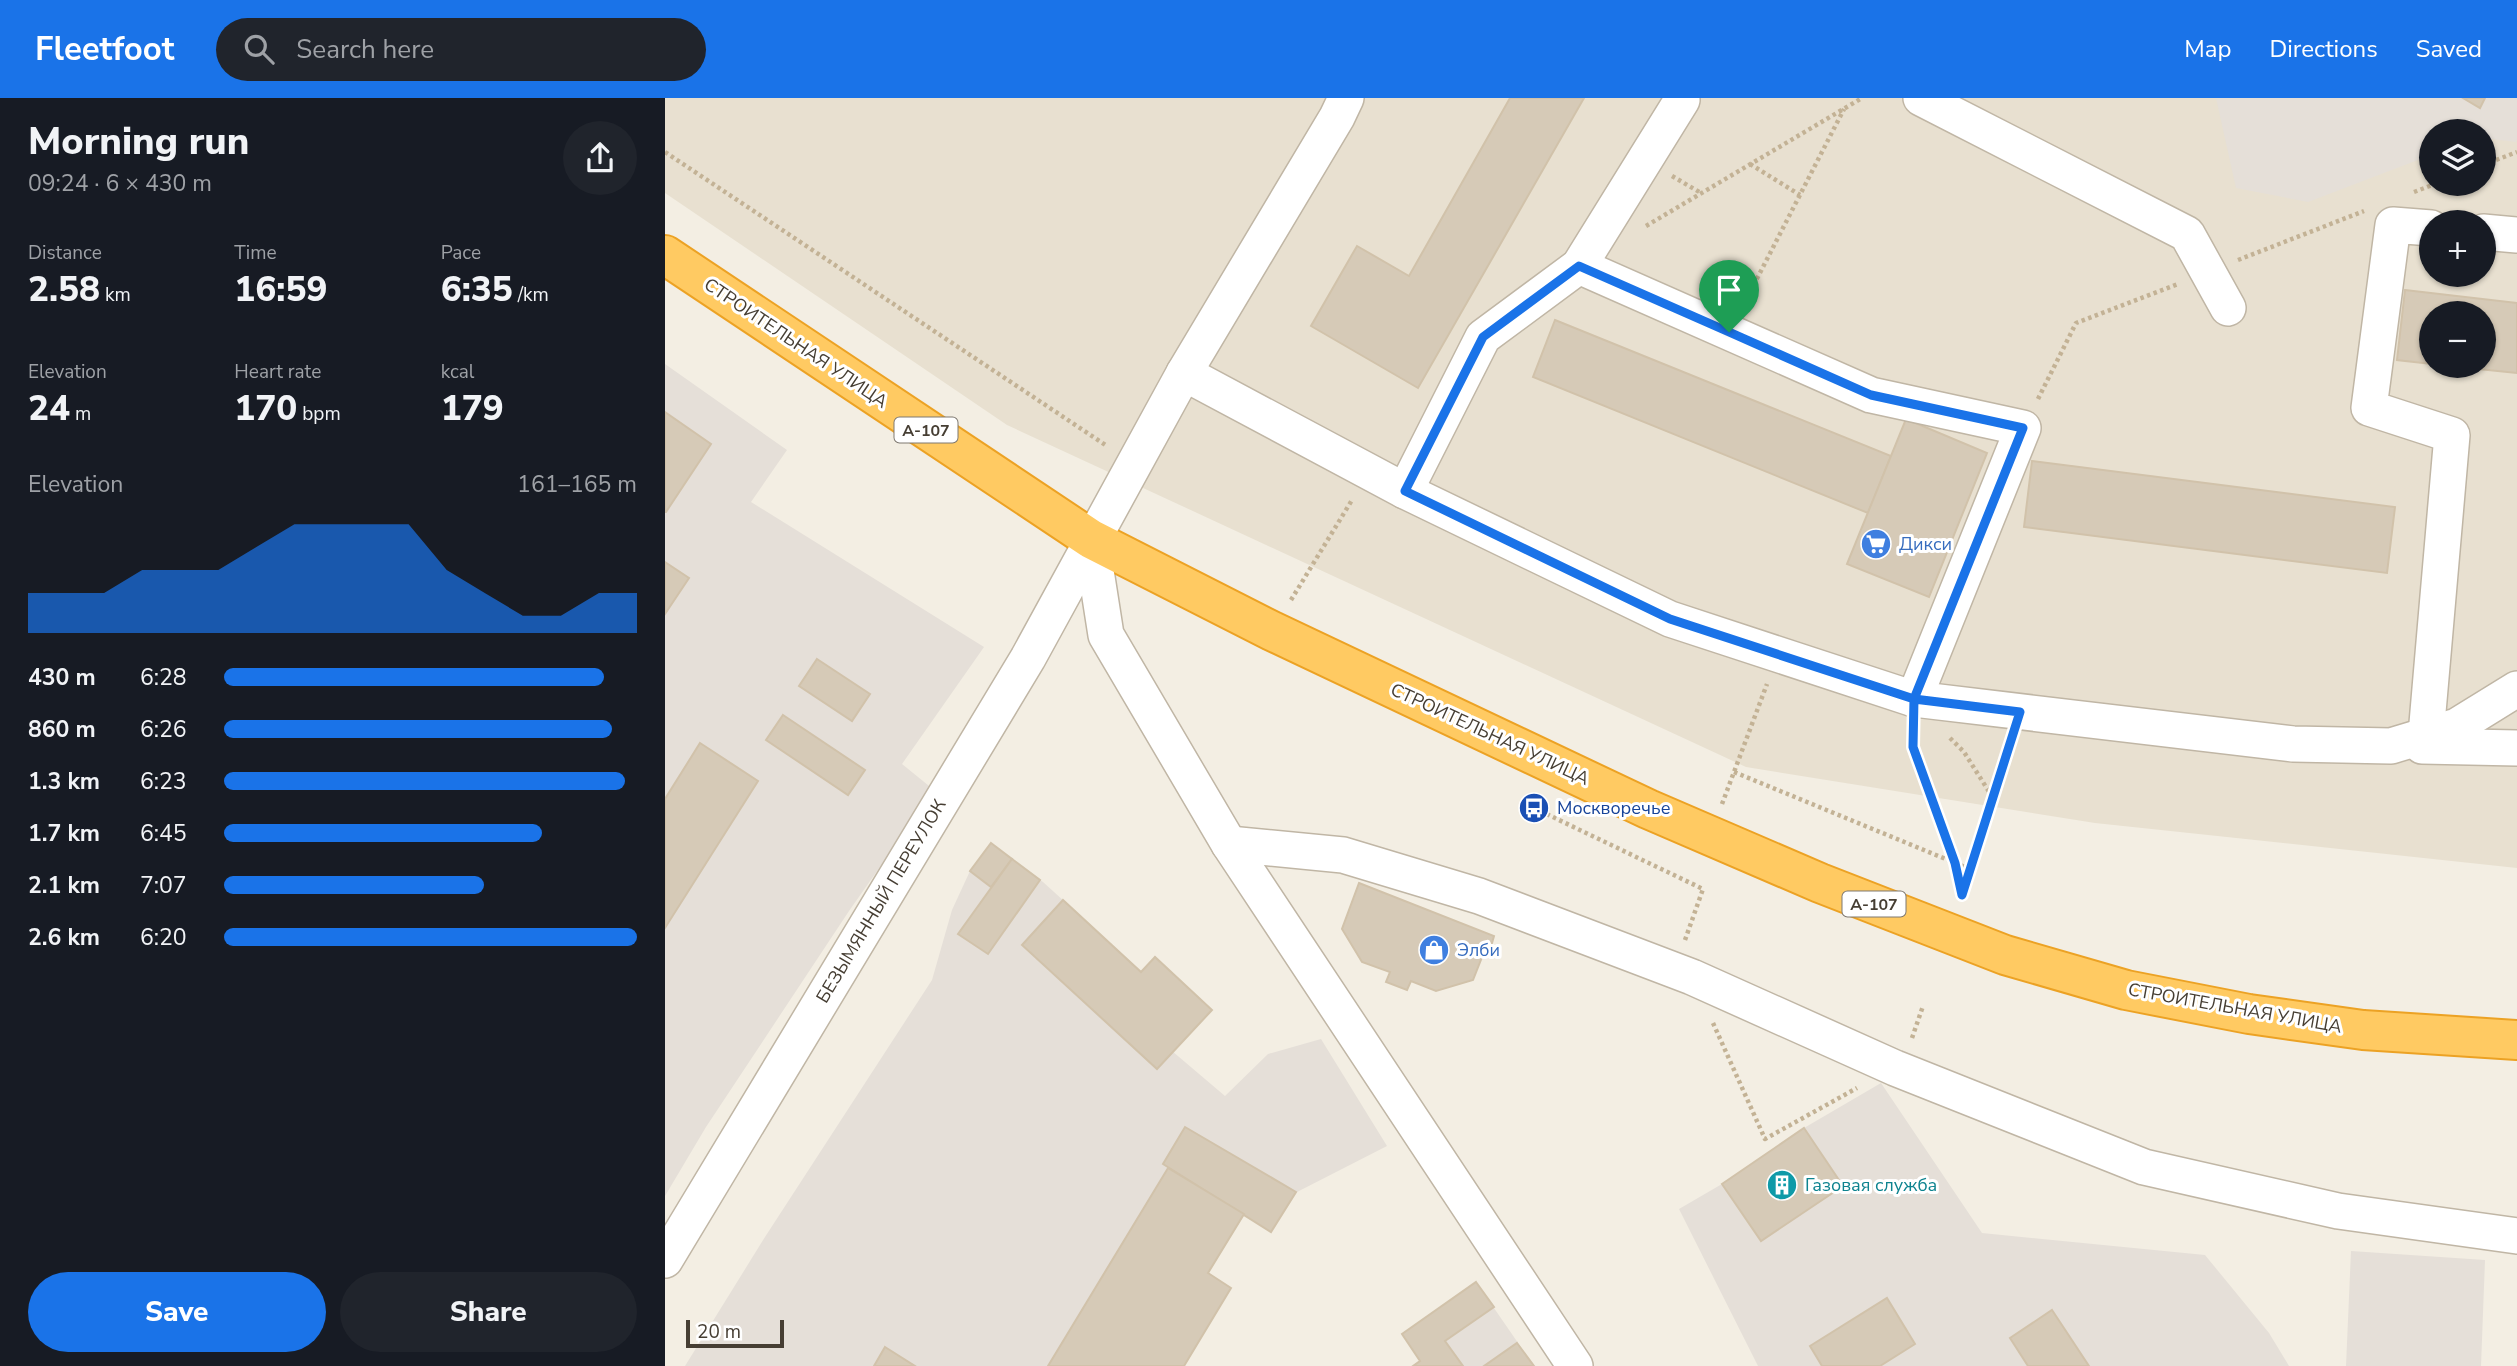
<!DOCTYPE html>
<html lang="en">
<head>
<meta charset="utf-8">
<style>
	body { margin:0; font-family:"Nunito Sans",sans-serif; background:#20242c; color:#f1f3f6; height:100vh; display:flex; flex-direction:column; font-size:26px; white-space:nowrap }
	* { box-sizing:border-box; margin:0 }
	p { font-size:23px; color:#9ea1a6 }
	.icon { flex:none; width:38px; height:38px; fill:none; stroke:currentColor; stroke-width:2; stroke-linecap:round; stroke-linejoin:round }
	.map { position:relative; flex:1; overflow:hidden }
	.drawer { display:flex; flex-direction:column; background:#171b24; width:665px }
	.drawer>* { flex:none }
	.fabs { position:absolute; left:1754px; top:21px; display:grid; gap:14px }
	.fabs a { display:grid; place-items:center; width:77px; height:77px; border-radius:50%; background:#171b24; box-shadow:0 2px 5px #0004; font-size:35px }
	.scale { position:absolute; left:21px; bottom:18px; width:98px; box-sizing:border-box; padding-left:7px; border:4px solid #463e33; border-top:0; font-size:19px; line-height:24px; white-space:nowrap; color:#463e33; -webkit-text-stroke:5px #fff; paint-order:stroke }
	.pin { position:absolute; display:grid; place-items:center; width:60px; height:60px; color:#fff; margin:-72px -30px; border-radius:50% 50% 50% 0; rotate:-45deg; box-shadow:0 0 7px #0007 }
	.pin .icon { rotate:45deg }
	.round { display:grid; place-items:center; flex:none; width:74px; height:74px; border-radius:37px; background:#20242c }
	.head { display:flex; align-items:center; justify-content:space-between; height:119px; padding:0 28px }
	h1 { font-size:38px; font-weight:800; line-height:52px }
	.stats { display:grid; grid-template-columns:repeat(3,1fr); gap:10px; height:119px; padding:7px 28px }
	.stats div { display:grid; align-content:center }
	.stats b { font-size:35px; font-weight:800 }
	.stats small { font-size:19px; font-weight:400 }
	.stats p { font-size:19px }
	.chart { height:196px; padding:14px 28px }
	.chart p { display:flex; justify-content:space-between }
	.chart svg { width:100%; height:126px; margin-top:7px; fill:#1a73e8; opacity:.7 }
	.action { display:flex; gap:14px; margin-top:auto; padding:14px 28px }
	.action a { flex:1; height:80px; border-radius:42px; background:#1a73e8; color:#fff; font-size:28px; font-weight:800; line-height:80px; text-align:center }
	.action a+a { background:#20242c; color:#f1f3f6 }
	ul { padding:0 28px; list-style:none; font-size:23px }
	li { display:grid; grid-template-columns:112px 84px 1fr; align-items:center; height:52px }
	li i { height:18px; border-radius:9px; background:#1a73e8 }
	header { display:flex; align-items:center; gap:42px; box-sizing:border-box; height:98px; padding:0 35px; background:#1a73e8; color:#fff }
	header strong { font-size:33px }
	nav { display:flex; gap:38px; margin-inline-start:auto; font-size:24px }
	.search { width:490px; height:63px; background:#20242c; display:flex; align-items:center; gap:18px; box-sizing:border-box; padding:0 24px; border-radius:38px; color:#9ea1a6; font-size:26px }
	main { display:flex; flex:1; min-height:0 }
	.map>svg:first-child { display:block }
	.residential { fill:#e8e0d0; fill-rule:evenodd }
	.industrial { fill:#e5dfd8 }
	.building { fill:#d6cab7; stroke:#d1c2aa; stroke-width:2 }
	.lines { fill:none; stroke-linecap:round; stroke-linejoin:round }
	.minor-casing { stroke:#c0b6a5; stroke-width:38 }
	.highway-casing { stroke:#eca224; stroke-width:42 }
	.path { stroke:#c3b295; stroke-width:4.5; stroke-dasharray:3.5 3.5; stroke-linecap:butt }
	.minor { stroke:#fff; stroke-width:35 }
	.highway { stroke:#ffca62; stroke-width:38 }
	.route-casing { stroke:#fff; stroke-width:14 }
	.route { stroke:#1a73e8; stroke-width:9 }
	.labels { text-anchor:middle; stroke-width:6; stroke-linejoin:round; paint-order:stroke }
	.shield { fill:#fff; stroke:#7e7870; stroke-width:2 }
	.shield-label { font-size:16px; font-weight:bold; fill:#463e33 }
	.street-label { font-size:18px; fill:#463e33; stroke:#fff }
	.shop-label { font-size:18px; fill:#366cbe; stroke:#fff; text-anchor:start }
	.transit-label { font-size:18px; fill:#164399; stroke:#fff; text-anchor:start }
	.culture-label { font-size:18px; fill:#0d838f; stroke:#fff; text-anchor:start }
</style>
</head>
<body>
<header>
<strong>Fleetfoot</strong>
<div class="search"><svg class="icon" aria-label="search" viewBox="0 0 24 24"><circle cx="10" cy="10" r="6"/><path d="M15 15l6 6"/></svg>Search here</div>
<nav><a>Map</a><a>Directions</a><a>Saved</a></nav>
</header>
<main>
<section class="drawer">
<div class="head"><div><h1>Morning run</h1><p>09:24 · 6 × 430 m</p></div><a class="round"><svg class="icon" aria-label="share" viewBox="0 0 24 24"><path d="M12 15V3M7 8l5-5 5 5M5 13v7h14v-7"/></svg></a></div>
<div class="stats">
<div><p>Distance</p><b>2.58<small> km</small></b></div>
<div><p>Time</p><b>16:59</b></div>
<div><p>Pace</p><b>6:35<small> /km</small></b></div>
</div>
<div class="stats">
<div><p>Elevation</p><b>24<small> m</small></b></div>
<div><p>Heart rate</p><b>170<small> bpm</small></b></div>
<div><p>kcal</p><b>179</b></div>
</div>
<div class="chart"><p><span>Elevation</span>161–165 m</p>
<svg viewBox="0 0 160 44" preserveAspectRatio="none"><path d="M0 44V30L10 30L20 30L30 22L40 22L50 22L60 14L70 6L80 6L90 6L100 6L110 22L120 30L130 38L140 38L150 30L160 30V44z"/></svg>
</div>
<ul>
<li><b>430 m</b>6:28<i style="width:92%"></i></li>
<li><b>860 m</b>6:26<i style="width:94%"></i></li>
<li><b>1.3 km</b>6:23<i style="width:97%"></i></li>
<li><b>1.7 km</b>6:45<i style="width:77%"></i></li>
<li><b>2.1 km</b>7:07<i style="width:63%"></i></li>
<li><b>2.6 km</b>6:20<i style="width:100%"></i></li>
</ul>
<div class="action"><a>Save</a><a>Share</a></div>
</section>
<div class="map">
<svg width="1852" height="1268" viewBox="0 0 1852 1268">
	<rect width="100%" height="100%" fill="#f3eee3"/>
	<path class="residential" d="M0,0H1852V770L1430,725L1081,669L342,327L0,95ZM1766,33H1818V86H1766ZM1766,124H1818V177H1766ZM1766,215H1818V268H1766Z"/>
	<g class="industrial">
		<path d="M1551,0H1852V41L1851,44L1818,40V33H1766V57L1643,104L1571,90Z"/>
		<path d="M0,266L122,352L86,404L319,549L237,666L269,692L184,813L41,1029L0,1098Z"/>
		<path d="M326,745L378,784L476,873L490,859L547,912L507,953L560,998L603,956L656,941L722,1048L632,1094L606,1134L579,1116L543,1175L566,1190L519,1268H20L100,1139L267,882L287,812L305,773Z"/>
		<path d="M1216,985L1317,1135L1540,1157L1604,1235L1624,1268H1093L1014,1111L1057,1086L1139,1030Z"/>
		<path d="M1686,1153L1820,1162L1816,1268H1681Z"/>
		<path d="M811,1184L869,1268H748L755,1262L737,1236Z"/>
	</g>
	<g class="building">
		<path d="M845,0H919L753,290L646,228L692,148L744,178Z"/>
		<path d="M1798,0H1820L1815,10Z"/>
		<path d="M1740,192L1852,205V275L1784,268H1818V215H1766V266L1732,262Z"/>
		<path d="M890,222L1226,358L1203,415L868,279Z"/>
		<path d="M0,314L46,346L1,414H0Z"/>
		<path d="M1241,321L1322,355L1264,499L1182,466Z"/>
		<path d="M1367,363L1730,409L1722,475L1359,429Z"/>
		<path d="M0,464L24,480L0,516Z"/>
		<path d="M152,561L205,596L187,623L134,588Z"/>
		<path d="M118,617L200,672L183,697L101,642Z"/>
		<path d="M35,645L93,683L0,830V701Z"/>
		<path d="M326,745L347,761L326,789L305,773Z"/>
		<path d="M347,761L375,782L323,856L293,836Z"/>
		<path d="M694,785L829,838L827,845L823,844L808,882L771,893L746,883L742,892L721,884L725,874L697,864L677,831Z"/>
		<path d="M398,802L476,874L490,859L547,912L492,971L357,847Z"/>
		<path d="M520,1029L631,1094L606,1134L498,1066Z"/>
		<path d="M1139,1030L1178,1088L1096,1143L1057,1086Z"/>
		<path d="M503,1070L579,1116L543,1175L566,1190L519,1268H383Z"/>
		<path d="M811,1184L829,1209L780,1243L798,1268H748L755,1263L737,1236Z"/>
		<path d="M1222,1200L1250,1246L1215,1268H1157L1145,1248Z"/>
		<path d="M1387,1212L1424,1268H1363L1345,1240Z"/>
		<path d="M852,1245L869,1268H819Z"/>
		<path d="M220,1249L250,1268H209Z"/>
	</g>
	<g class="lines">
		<g class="minor-casing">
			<g id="minor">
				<path d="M1256,0L1522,136L1563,210"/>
				<path d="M1818,134L1852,137"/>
				<path d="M914,168L1206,297L1358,330L1249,601"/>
				<path d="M519,275L740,393L1005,521L1249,601L1628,646L1726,648L1792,628L1852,591"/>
				<path d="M740,393L818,239L914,168L1017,2"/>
				<path d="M426,441L441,537L564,746L910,1268"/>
				<path d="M1761,637L1787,337L1704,310L1728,127L1766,130"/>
				<path d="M1757,648L1852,650"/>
				<path d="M564,746L678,757L814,798L1027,879L1230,970L1479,1069L1673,1113L1852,1138"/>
				<path d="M0,1162L363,560L519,275L672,19L681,0"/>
			</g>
		</g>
		<g class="highway-casing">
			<path id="highway" d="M0,157L426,441L607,533L983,711L1155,785L1340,857L1461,892L1584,916L1698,932L1852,942"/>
		</g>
		<g class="path">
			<path d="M0,54L442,348"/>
			<path d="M1085,66L1135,97"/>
			<path d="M1818,67L1852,54"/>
			<path d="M1007,78L1036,95"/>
			<path d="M1749,94L1770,86"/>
			<path d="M981,128L1197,0"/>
			<path d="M1573,162L1699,113"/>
			<path d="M1079,206L1179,11"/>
			<path d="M1373,301L1411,225L1513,186"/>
			<path d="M626,502L687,402"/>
			<path d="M1248,635V649L1290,765L1297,797"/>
			<path d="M1285,640L1299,654L1328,700"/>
			<path d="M1069,674L1305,771"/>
			<path d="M1057,706L1102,586"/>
			<path d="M869,710L1038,791L1020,842"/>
			<path d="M1297,797L1345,645"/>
			<path d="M1048,925L1100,1041L1192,990"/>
			<path d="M1247,940L1258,908"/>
		</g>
		<use href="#minor" class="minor"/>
		<use href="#highway" class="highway"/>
	</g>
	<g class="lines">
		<g class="route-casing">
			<path id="route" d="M1064,234L914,168L818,239L740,393L1005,521L1249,601L1248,649L1290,765L1297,797L1355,614L1249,601L1358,330L1206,297L1064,234"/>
		</g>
		<use href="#route" class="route"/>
	</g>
	<defs>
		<g id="supermarket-disc" transform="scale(1.575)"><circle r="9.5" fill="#3f7fe0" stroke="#fff"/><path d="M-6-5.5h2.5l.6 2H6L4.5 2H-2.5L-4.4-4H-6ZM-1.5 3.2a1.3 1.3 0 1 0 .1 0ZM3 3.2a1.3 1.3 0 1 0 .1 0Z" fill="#fff"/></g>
		<g id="bus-disc" transform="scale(1.575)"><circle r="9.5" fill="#1a4fb4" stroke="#fff"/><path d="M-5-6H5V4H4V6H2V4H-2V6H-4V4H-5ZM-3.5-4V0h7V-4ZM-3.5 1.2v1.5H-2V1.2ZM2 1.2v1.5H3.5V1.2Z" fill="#fff"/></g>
		<g id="shop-disc" transform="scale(1.575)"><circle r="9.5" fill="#3f7fe0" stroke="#fff"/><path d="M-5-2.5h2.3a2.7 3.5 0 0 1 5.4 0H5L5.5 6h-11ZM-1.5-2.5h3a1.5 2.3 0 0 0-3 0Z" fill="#fff"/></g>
		<g id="building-disc" transform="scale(1.575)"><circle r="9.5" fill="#0f9aa8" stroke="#fff"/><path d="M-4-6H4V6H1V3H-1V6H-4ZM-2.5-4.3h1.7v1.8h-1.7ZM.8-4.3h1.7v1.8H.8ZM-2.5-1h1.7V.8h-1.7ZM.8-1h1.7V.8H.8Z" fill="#fff"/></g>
	</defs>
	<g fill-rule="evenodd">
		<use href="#supermarket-disc" x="1211" y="446"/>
		<use href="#bus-disc" x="869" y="710"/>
		<use href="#shop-disc" x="769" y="852"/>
		<use href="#building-disc" x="1117" y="1087"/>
	</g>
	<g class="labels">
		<g class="shield">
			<rect x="229.5" y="319.5" width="63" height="25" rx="5"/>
			<rect x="1177.5" y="793.5" width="63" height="25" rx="5"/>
		</g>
		<g class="shield-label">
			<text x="261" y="338">А-107</text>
			<text x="1209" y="812">А-107</text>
		</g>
		<g class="street-label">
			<text transform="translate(131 245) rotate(34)" y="6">СТРОИТЕЛЬНАЯ УЛИЦА</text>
			<text transform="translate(825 636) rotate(25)" y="6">СТРОИТЕЛЬНАЯ УЛИЦА</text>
			<text transform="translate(216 803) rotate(-59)" y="6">БЕЗЫМЯННЫЙ ПЕРЕУЛОК</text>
			<text transform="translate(1570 910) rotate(10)" y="6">СТРОИТЕЛЬНАЯ УЛИЦА</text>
		</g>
		<g class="shop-label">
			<text x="1234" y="452">Дикси</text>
			<text x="792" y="858">Элби</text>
		</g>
		<g class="transit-label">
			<text x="892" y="716">Москворечье</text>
		</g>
		<g class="culture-label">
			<text x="1140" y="1093">Газовая служба</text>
		</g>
	</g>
</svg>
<div class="fabs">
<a><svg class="icon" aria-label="layers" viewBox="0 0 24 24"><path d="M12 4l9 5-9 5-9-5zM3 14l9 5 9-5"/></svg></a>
<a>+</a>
<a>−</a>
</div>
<div class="scale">20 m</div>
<div class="pin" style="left:1064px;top:234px;background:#1e9e55"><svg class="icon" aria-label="arrive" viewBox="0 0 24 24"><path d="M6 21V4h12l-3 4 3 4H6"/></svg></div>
</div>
</main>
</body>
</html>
